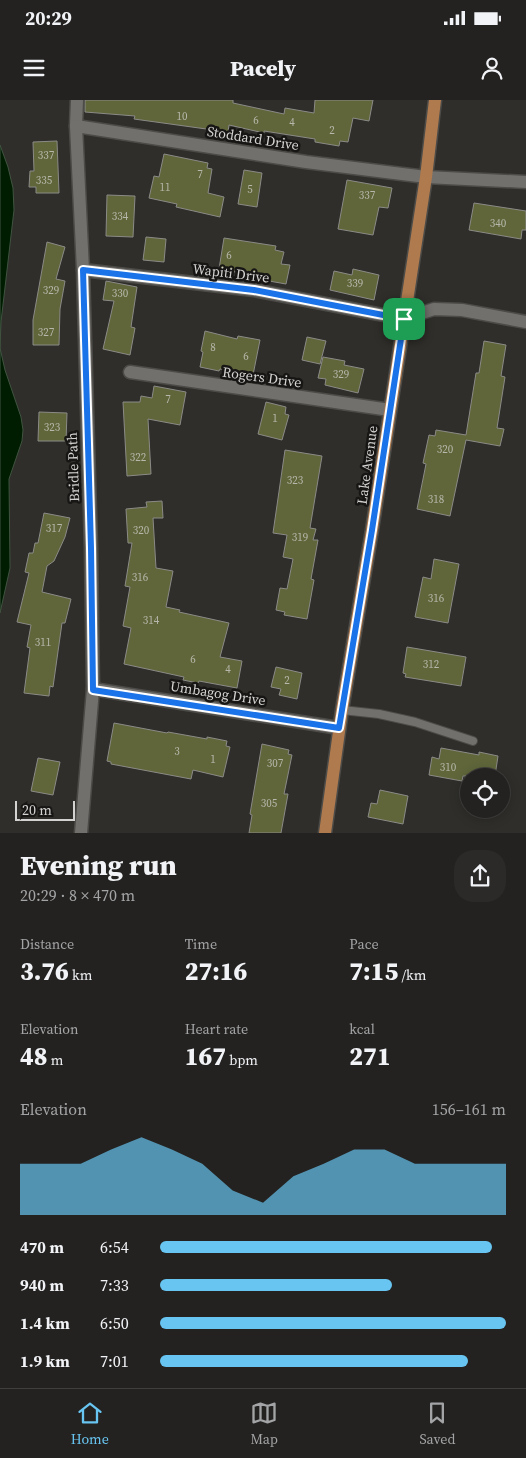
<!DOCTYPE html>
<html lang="en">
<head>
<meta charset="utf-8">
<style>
	body { margin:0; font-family:"Source Serif 4",serif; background:#2b2a29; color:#f1f3f6; height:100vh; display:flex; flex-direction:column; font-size:19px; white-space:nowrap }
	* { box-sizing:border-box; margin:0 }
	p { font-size:16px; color:#a3a4a5 }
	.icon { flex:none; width:28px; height:28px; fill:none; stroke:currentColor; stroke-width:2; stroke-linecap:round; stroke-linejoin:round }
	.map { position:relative; height:733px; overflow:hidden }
	.side { display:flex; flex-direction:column; background:#232220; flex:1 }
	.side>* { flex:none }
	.controls { position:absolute; left:460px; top:668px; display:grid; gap:10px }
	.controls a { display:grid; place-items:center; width:50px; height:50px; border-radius:50%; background:#232220; box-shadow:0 2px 12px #0003,0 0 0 1px #403f3e; font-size:25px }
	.scale { position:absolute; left:15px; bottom:12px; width:60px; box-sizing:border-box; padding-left:5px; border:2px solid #d4d3d1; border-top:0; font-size:14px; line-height:18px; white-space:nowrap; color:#d4d3d1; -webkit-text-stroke:4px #171614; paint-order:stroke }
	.pin { position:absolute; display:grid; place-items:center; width:42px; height:42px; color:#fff; margin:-21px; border-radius:10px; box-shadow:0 2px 8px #0006 }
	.round { display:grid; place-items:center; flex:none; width:52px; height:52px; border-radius:20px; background:#2b2a29 }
	.overview { display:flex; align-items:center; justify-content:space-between; height:85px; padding:0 20px }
	h1 { font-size:28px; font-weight:800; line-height:38px }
	.stats { display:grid; grid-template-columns:repeat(3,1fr); gap:8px; height:85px; padding:5px 20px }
	.stats div { display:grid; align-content:center }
	.stats b { font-size:25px; font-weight:800 }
	.stats small { font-size:14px; font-weight:400 }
	.stats p { font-size:14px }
	.chart { height:140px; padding:10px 20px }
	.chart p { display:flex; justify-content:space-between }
	.chart svg { width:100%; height:90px; margin-top:5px; fill:#68c4f0; opacity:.7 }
	ul { padding:0 20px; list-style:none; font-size:16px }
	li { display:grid; grid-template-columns:80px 60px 1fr; align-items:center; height:38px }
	li i { height:12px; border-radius:6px; background:#68c4f0 }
	.status { display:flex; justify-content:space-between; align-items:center; height:35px; padding:0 25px; background:#232220; direction:ltr }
	.status svg { height:14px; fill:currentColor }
	header { display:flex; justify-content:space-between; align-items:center; height:65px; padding:0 20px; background:#232220; font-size:22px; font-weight:800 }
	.tabs { display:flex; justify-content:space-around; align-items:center; height:70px; border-top:1px solid #403f3e; background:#232220; font-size:14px; color:#a3a4a5 }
	.tabs a { display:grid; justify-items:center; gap:2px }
	.tabs .on { color:#68c4f0 }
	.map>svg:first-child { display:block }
	.water { fill:#001d02; stroke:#405440 }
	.building { fill:#60663a; stroke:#8b8b87 }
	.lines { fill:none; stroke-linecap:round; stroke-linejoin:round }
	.service-casing { stroke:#4c4b48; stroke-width:10 }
	.minor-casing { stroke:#4c4b48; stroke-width:15 }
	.primary-casing { stroke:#4c4b48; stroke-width:15 }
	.service { stroke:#72706c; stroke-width:8 }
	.minor { stroke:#72706c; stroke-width:12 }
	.primary { stroke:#af7a4e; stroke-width:12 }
	.route-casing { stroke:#fff; stroke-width:10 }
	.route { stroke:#1a73e8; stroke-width:6 }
	.labels { text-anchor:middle; stroke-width:5; stroke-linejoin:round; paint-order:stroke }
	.number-label { font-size:11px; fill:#b7b8ab }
	.street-label { font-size:14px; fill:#d4d3d1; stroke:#171614 }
</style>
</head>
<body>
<div class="status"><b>20:29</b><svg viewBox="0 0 49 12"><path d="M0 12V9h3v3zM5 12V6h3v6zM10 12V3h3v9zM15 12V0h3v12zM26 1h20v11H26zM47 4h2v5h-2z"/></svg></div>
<header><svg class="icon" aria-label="menu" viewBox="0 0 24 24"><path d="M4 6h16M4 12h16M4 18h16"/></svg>Pacely<svg class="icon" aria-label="person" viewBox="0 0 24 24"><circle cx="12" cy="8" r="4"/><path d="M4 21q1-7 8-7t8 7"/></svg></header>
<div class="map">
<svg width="526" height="733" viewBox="0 0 526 733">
	<rect width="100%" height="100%" fill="#2f2e2a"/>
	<path class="water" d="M0,45L8,67L13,88L14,110L1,222L0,248L5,270L21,317L23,330L22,341L9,379L10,468L0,513Z"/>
	<g class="building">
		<path d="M85,0H233V3L284,14L285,8L314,13L315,0H373L369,21L353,18L348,42L340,41L339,46L315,42V39L264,31V33L229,25L228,32L134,19L135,16L85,12Z"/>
		<path d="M57,41L59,93H36V87H29L30,71H34L33,42Z"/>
		<path d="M164,54L208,63L207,68L212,69L208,93L224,97L220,117L176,107L177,104L149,98L154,76L159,77Z"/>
		<path d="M244,70L262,73L257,107L238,104Z"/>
		<path d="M347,80L392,88L388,108L379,107L373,135L338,129Z"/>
		<path d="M107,95L135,96L133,137L106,136Z"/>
		<path d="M474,103L526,111V130H522L521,139L469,130Z"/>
		<path d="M146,137L166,139L164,162L143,160Z"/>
		<path d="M224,138L276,146L275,150L284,152L281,164L290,165L286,184L269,181L270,176L235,169V172L219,169Z"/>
		<path d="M47,142L65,147L56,179L65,181L60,209L59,245H33V220Z"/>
		<path d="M353,169L379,175L374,200L330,190L334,171L352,175Z"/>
		<path d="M106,181L137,187L131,227L135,228L130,255L103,249L114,201L103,200Z"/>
		<path d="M205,231L237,239L238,236L260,240L253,275L220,269L219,271L200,267L203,252L201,251Z"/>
		<path d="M307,237L326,241L320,264L302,260Z"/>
		<path d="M484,241L506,245L501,276L505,277L497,328L504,329L500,346L466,340L450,416L417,409L426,364L423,363L429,335L435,336L436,330L466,335L476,273H479Z"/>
		<path d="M323,257L345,261L344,265L364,269L358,293L325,285L326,279L318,278Z"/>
		<path d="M154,286L186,292L180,325L148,319L151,374L127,376L123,302H140L141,296L152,298Z"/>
		<path d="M266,302L286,307L285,314L289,315L282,340L258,334Z"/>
		<path d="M39,312L67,313L66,341H38Z"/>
		<path d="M285,350L322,356L310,428L316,429L313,440H318L311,479L314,480L307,519L284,515L285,512L276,510L280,488L287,489L293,459L283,457L287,435L273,433Z"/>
		<path d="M162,401L163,418H153L156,468L173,471L166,507L180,510L179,512L229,523L220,557L242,561L237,588L199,581L198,583L183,580L184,577L124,564L131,528L123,526L130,487L125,486L132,443H128L126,409L147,407L146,402Z"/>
		<path d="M44,413L70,418L65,437L54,461L47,466L42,492L71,499L65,523H62L53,587L50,586L49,596L24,593L30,548L27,547L31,525L17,522L29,473L25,472L29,453H33L35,443H38Z"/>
		<path d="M434,459L459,464L448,523L415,517L423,477L431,479Z"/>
		<path d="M407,547L466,557L461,586L405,577L406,574L403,573Z"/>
		<path d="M276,567L302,573L297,599L279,595L281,589L271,587Z"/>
		<path d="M114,623L167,633L168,632L207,639V637L227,641L226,646L230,647L223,677L193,670L191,679L111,664V662L107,661Z"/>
		<path d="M262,644L289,650L288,654L292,655L284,694H288L281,733H249L252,715L250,714Z"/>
		<path d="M441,648L479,655V652L498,656L495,676H463L462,681L429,675L432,657L439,659Z"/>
		<path d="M38,658L60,662L53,695L31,691Z"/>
		<path d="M380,690L408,696L403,724L368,717L371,703L377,704Z"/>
	</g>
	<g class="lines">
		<g class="service-casing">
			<path id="service" d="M342,610L379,614L415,622L473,641"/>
		</g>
		<g class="minor-casing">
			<g id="minor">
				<path d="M77,0L76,26L83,170L91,448L93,589L81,733"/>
				<path d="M76,26L306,62L426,77L526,82"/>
				<path d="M83,170L254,190L404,219L434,209L462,210L526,222"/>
				<path d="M130,272L390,310"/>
				<path d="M93,589L339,628"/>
			</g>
		</g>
		<g class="primary-casing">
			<path id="primary" d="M325,733L342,610L372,430L426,77L435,0"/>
		</g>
		<use href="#service" class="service"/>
		<use href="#minor" class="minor"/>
		<use href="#primary" class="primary"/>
	</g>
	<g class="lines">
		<g class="route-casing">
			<path id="route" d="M83,170L254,190L404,219L372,430L339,628L93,590L91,448Z"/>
		</g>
		<use href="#route" class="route"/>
	</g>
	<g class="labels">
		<g class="number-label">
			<text x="182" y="20">10</text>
			<text x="256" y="24">6</text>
			<text x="292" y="26">4</text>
			<text x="332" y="34">2</text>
			<text x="46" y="59">337</text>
			<text x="200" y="78">7</text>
			<text x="44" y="84">335</text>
			<text x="165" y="91">11</text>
			<text x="250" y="93">5</text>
			<text x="367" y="99">337</text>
			<text x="120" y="120">334</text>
			<text x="498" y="127">340</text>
			<text x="229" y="159">6</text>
			<text x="355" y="187">339</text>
			<text x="51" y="194">329</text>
			<text x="120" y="197">330</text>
			<text x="46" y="236">327</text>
			<text x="213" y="251">8</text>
			<text x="246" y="260">6</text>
			<text x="341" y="278">329</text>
			<text x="168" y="303">7</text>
			<text x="275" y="322">1</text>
			<text x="52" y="331">323</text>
			<text x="445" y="353">320</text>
			<text x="138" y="361">322</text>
			<text x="295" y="384">323</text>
			<text x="436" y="403">318</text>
			<text x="54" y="432">317</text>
			<text x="141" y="434">320</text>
			<text x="300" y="441">319</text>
			<text x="140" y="481">316</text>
			<text x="436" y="502">316</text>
			<text x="151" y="524">314</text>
			<text x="43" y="546">311</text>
			<text x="193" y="563">6</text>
			<text x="431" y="568">312</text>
			<text x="228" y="573">4</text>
			<text x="287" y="584">2</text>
			<text x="177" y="655">3</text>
			<text x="213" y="663">1</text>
			<text x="275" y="667">307</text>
			<text x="448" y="671">310</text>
			<text x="269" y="707">305</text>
		</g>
		<g class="street-label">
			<text transform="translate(253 38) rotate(9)" y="5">Stoddard Drive</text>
			<text transform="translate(231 173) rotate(7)" y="5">Wapiti Drive</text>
			<text transform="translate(262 277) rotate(8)" y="5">Rogers Drive</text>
			<text transform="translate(367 365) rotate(-82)" y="5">Lake Avenue</text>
			<text transform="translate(73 367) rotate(-92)" y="5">Bridle Path</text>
			<text transform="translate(218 593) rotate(9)" y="5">Umbagog Drive</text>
		</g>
	</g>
</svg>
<div class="controls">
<a><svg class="icon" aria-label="locate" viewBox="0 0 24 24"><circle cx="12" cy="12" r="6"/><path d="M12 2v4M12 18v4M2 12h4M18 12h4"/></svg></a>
</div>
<div class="scale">20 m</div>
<div class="pin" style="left:404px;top:219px;background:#1e9e55"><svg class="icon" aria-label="arrive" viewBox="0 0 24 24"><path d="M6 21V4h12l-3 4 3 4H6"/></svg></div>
</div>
<section class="side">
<div class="overview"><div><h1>Evening run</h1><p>20:29 · 8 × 470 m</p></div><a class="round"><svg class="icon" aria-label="share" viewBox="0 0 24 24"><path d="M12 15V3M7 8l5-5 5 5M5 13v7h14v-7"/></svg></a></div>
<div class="stats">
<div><p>Distance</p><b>3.76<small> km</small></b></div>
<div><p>Time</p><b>27:16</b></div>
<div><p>Pace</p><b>7:15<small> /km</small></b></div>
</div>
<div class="stats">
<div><p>Elevation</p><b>48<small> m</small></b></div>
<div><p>Heart rate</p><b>167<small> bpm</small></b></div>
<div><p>kcal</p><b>271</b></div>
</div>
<div class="chart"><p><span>Elevation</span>156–161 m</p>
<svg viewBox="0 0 160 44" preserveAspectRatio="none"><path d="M0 44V19L10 19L20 19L30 12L40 6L50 12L60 19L70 32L80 38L90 25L100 19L110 12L120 12L130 19L140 19L150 19L160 19V44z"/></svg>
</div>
<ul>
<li><b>470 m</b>6:54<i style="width:96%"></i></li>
<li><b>940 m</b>7:33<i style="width:67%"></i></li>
<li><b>1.4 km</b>6:50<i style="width:100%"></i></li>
<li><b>1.9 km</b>7:01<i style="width:89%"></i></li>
</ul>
</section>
<nav class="tabs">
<a class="on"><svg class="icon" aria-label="home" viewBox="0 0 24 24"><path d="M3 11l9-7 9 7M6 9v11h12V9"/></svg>Home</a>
<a><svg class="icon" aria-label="map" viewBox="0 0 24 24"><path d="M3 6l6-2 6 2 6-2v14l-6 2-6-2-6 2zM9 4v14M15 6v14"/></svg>Map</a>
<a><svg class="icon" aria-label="saved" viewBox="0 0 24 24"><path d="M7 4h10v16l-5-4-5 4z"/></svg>Saved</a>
</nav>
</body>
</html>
